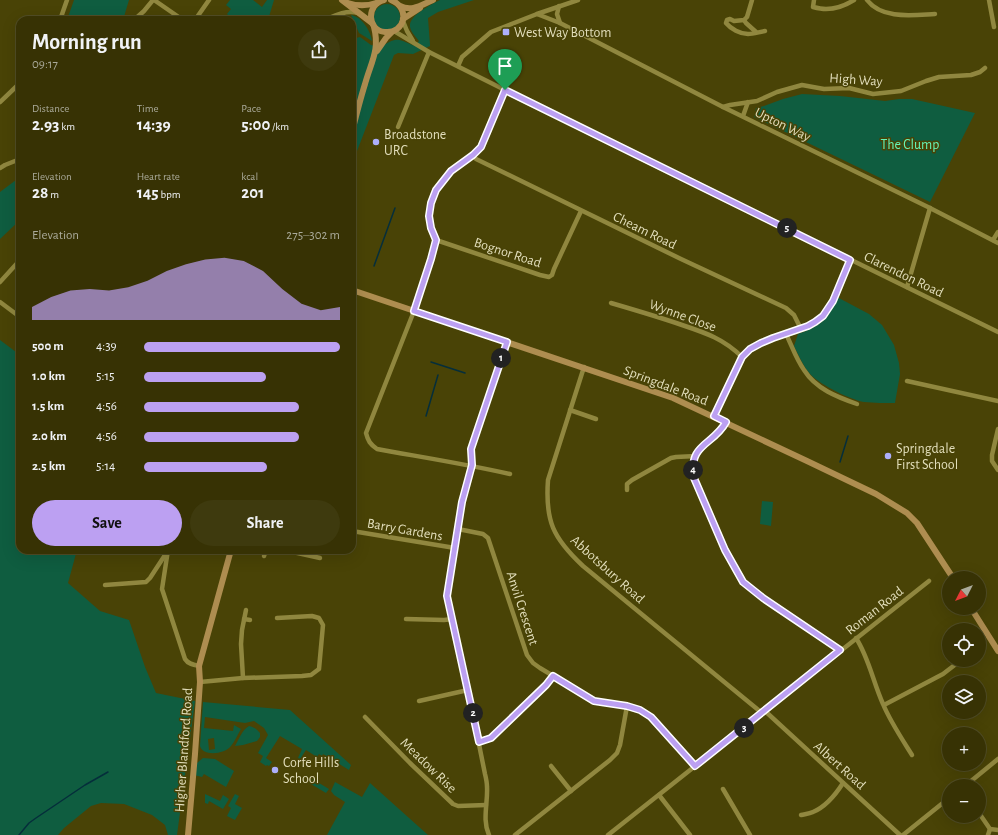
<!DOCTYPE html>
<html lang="en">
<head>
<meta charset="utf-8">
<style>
	body { margin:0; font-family:"Alegreya Sans",sans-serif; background:#3e3a0e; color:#f1f3f6; height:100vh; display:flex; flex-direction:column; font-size:15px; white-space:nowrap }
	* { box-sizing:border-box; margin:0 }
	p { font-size:13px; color:#aaaa9a }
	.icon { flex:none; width:22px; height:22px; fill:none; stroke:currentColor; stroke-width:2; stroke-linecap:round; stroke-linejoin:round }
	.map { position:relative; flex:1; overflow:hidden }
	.details { position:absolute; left:16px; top:16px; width:340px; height:538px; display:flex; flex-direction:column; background:#373204; border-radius:12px; box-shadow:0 4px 16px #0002,0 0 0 1px #514d26 }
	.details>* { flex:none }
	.needle { width:26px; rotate:228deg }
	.controls { position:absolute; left:942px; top:571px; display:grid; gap:8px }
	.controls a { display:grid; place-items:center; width:44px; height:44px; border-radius:50%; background:#373204; box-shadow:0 4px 16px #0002,0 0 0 1px #514d26; font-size:20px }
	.pin { position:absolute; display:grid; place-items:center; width:34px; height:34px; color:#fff; margin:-41px -17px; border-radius:50% 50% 50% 0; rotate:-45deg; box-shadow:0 0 4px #0007 }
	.pin .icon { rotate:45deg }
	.km { position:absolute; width:20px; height:20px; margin:-10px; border-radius:50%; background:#222; color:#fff; font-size:11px; line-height:20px; text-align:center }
	.round { display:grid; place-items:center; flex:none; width:42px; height:42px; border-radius:21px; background:#3e3a0e }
	.summary { display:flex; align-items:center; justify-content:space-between; height:68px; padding:0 16px }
	h1 { font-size:22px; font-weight:700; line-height:30px }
	.figures { display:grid; grid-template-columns:repeat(3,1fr); gap:6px; height:68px; padding:4px 16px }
	.figures div { display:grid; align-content:center }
	.figures b { font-size:17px; font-weight:700 }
	.figures small { font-size:11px; font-weight:400 }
	.figures p { font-size:11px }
	.chart { height:112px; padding:8px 16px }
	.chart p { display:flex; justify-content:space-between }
	.chart svg { width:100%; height:72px; margin-top:4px; fill:#bca0f2; opacity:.7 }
	.cta { display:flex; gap:8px; margin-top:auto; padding:8px 16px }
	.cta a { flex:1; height:46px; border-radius:24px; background:#bca0f2; color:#111; font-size:16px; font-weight:700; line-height:46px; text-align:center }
	.cta a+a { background:#3e3a0e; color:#f1f3f6 }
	ul { padding:0 16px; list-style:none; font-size:13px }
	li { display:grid; grid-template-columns:64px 48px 1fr; align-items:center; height:30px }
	li i { height:10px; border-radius:5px; background:#bca0f2 }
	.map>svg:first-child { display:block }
	.green { fill:#0f5d40; fill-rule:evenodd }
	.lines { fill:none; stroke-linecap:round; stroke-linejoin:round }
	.stream { stroke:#052e3b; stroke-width:1.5 }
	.street { stroke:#90873f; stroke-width:4.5 }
	.secondary { stroke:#ae8d50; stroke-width:6 }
	.route-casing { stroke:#fff; stroke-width:8 }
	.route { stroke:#bca0f2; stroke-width:5 }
	.poi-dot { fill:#adaffb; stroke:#494306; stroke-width:1.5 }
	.labels { text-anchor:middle; stroke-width:3; stroke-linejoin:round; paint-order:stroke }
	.poi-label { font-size:14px; fill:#e2debb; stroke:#494306; text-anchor:start }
	.street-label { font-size:14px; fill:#e2debb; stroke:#494306 }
	.park-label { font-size:14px; fill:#64f5b9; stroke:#494306 }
</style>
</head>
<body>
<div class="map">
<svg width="998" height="835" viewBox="0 0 998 835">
	<rect width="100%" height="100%" fill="#494306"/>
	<g class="green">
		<path d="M74,0H129L123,20H67Z"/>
		<path d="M230,0H253L262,7L267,0H274L268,20H224L228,15L227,14L231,9L226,5Z"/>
		<path d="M440,0H474L438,12L428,18L430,45V46L413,54L398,53L394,55L352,164V143L355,133L352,132V39L360,37L371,45L381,47C397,36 398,39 415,46L419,41C415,36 409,30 410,24C412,14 432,4 440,0Z"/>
		<circle cx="387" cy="17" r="13"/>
		<path d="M351,15C362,17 370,30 372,41L359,33Z"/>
		<path d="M802,94L840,96L885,101L899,99H912L975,113L930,202L754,117L756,108L764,106L783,99Z"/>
		<path d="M20,177V220L0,239V192Z"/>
		<path d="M837,297L869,314L882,325L894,345L899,363L900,374L895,403C885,403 874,403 864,402C851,400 821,385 811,375C804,368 798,354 794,346L798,334C807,331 818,326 824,320C829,315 835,303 837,297Z"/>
		<path d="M0,340L20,355V550H77L68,583L100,611L129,620L145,667L156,693L195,701L177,835H168L165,825L152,815L124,804L101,803L91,806L64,828L58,835H0Z"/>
		<path d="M762,501L773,502L771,526L760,524Z"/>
		<path d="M203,702L290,710L351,765L349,770L323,754L322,756L319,754L317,757L306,750L300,759L298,758L302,749L280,736L266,758L272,762L269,766L267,765L266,766L260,762L263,756L258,753L268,735L264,728L254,721L245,723L205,717L204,728L233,731L234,725L241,729C238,734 235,741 231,746C225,754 203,757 200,746ZM214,738L215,749L209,750L208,739Z"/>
		<path d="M249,726C254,727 257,729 260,733V737L257,741L243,745L235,746C239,739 242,730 249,726Z"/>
		<path d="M203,758L215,759L234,771L226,787L204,774L202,777L194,775L197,763Z"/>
		<path d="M309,777L329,789L326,793L306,781Z"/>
		<path d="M335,782L362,797L370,783L428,835H327L345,802L334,795L331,791Z"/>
		<path d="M205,794L220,801L223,795L229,799L223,809L209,801L208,804L205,803Z"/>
		<path d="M235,794L239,796L235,804L242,808L235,820L227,816L231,808L228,806Z"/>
	</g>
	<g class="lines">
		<g class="stream">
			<path d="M374,266L395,208"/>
			<path d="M431,362L465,373"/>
			<path d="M426,416L438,375"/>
			<path d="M840,462L848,436"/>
			<path d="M19,835L29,823L36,818L85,785L108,772"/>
		</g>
		<g class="street">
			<path d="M154,0L183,20"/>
			<path d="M752,0L747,17L744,20L734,21L730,19L727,20L726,23C731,29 740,34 748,34C753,34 759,32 765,31"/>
			<path d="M814,0L813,7C817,8 822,9 826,9C836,9 846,5 854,0"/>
			<path d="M867,0C882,20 914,15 935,14"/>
			<path d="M989,0L994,27"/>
			<path d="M559,6L557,14L560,23"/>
			<path d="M537,14L560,23L723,107L930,208L998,243"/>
			<path d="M60,20L67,0"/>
			<path d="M134,20L144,11L153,0"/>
			<path d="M195,20L209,0"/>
			<path d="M325,20C336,15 346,10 358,13"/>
			<path d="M744,20L746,23L756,32"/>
			<path d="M403,21L407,31L413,41"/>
			<path d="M394,31L429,52L505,90L998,332"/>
			<path d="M458,66L462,57L491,32L537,14L578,0"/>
			<path d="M505,90L481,147L473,155L451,171L436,190L431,203L429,215L431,229L436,240L431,259L414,311L366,433C368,441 370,444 377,449C421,457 466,464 510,474"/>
			<path d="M0,102L20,83"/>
			<path d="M723,107L730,105L757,101L777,92L802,85L824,89L849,88L873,94L901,91L926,81L939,77L971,75L980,72L985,68"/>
			<path d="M743,116L748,102"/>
			<path d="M398,127L429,52"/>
			<path d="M473,155L476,159L681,259L786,308L794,315L801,329"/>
			<path d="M0,168L5,165L20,159"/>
			<path d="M436,240L540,275L549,277L552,275L554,269L581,211"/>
			<path d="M993,240L998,232"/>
			<path d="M0,282L20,260"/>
			<path d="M907,287L930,208"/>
			<path d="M0,302L20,317"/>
			<path d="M611,303C635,310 659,317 682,325C706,333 724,339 742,357"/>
			<path d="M786,334C792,346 796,359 804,370C816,389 837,397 857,404"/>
			<path d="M584,367L548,480C545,521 553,538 583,566L762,713"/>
			<path d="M907,381L998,401"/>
			<path d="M570,410L596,419"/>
			<path d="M714,416L742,357L750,349L761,343L773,338L808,326L815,322L823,316L833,301L850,260"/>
			<path d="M726,422C712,446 689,442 694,478L725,550L743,582L763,598L840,650"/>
			<path d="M998,429L992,455V461L998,470"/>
			<path d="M627,490V484L632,480L671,458L676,457L696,456"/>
			<path d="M458,529L483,534L488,538L527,655L533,663L540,668L595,701L627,706L640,710L651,717L695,766"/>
			<path d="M352,531L455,548"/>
			<path d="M168,550L162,589L185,659C188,664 194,665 199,666"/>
			<path d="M284,550L320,558"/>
			<path d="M264,556L266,550"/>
			<path d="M105,585L146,582L150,578L167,552"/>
			<path d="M244,619L250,620"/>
			<path d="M406,619L444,620L453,619"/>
			<path d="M856,638C869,658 873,682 883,704C890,721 902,739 912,755"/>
			<path d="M243,678L241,644L242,630L246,610"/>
			<path d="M200,682L243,678L302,676L311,675L319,669L323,625L319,618L312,616L277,618"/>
			<path d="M419,701L468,690"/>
			<path d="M884,705L943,674L956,664"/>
			<path d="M765,711L900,835"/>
			<path d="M365,717L410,763L453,804L458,806L486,805"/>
			<path d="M479,742L491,738L546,685L553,676"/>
			<path d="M551,766L571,791"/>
			<path d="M965,786L998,759"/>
			<path d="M723,789L750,835"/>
			<path d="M659,795L690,835"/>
			<path d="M979,813L990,829L998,830"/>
			<path d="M801,815C805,814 809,814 813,812C825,807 836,794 843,783"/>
			<path d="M489,835C482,820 488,803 487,787C487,783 486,778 485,774L468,690L447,596L462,502L472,465L471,449L507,342"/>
			<path d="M515,835L610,760L617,753L620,745L627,706"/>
			<path d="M608,835L929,581"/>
			<path d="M903,835L949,798"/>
			<path d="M988,835L990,829"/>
		</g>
		<g class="secondary">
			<path d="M342,0L372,23"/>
			<path d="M384,0C366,4 367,31 385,32C405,34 411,8 391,0"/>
			<path d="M348,3C357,6 367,6 376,3"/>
			<path d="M400,6C412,12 421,5 433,0"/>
			<path d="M403,19L420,8"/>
			<path d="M377,51L386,38L392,32"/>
			<path d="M352,132C356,116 360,100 365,84C371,62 380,50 374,27"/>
			<path d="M352,290L673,398L807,461L876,494L907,513L917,523L953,578"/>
			<path d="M971,608L998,651"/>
			<path d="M188,835L195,754L200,682L199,666L231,550"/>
		</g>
	</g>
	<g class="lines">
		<g class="route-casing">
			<path id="route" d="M505,90L850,260L833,301L823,316L815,322L808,326L773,338L761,343L750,349L742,357L714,416L726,422C713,446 688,443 694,478L725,550L743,582L763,598L840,650L695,766L651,717L640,710L627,706L594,701L553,676L546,685L491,738L479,742L447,596L462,502L472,465L471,449L507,342L414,311L431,259L436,240L431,228L429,216L431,203L436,190L451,171L473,155L481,147Z"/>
		</g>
		<use href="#route" class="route"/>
	</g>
	<g class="poi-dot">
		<rect x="502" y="28" width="8" height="8" rx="2"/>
		<circle cx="376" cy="142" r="4"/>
		<circle cx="888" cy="456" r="4"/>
		<circle cx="275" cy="770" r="4"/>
	</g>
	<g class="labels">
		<g class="poi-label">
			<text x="514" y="37">West Way Bottom</text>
			<text x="384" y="139">Broadstone<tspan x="384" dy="16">URC</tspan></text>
			<text x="896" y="453">Springdale<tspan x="896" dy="16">First School</tspan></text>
			<text x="283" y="767">Corfe Hills<tspan x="283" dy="16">School</tspan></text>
		</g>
		<g class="street-label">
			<text transform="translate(856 79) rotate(4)" y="5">High Way</text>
			<text transform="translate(783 124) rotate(26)" y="5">Upton Way</text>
			<text transform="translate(645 230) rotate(26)" y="5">Cheam Road</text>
			<text transform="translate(508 252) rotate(18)" y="5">Bognor Road</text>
			<text transform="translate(904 274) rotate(26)" y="5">Clarendon Road</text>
			<text transform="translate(683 315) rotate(20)" y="5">Wynne Close</text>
			<text transform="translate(666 385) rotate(21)" y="5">Springdale Road</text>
			<text transform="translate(405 529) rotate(10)" y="5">Barry Gardens</text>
			<text transform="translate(608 569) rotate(42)" y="5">Abbotsbury Road</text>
			<text transform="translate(523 608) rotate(72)" y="5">Anvil Crescent</text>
			<text transform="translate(874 610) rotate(-38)" y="5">Roman Road</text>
			<text transform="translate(183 750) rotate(-86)" y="5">Higher Blandford Road</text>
			<text transform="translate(429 765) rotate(44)" y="5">Meadow Rise</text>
			<text transform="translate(840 765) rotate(42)" y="5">Albert Road</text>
		</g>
		<g class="park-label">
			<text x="910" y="149">The Clump</text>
		</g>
	</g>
</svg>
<div class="controls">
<a><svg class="needle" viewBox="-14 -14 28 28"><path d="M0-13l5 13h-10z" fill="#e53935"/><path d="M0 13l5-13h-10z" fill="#aaaa9a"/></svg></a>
<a><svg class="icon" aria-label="locate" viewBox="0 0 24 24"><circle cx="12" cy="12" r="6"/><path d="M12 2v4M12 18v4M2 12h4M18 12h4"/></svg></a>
<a><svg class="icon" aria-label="layers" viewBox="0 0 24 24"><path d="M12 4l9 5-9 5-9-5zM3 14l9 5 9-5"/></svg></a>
<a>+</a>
<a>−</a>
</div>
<div class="pin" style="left:505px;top:90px;background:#1e9e55"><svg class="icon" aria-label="arrive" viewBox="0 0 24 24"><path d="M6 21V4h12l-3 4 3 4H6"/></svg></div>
<b class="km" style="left:501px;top:358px">1</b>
<b class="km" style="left:473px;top:713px">2</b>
<b class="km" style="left:744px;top:728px">3</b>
<b class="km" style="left:693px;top:470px">4</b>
<b class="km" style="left:787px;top:228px">5</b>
<section class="details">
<div class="summary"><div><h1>Morning run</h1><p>09:17</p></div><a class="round"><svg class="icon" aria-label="share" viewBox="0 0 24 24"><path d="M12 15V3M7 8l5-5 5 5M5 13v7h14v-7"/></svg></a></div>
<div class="figures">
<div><p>Distance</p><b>2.93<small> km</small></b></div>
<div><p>Time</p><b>14:39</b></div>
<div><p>Pace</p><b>5:00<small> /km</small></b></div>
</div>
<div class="figures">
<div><p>Elevation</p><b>28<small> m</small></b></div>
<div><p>Heart rate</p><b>145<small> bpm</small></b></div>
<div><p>kcal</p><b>201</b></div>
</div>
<div class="chart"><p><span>Elevation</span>275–302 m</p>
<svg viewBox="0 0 160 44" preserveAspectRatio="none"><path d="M0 44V36L10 30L20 26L30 25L40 26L50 24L60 20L70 14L80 10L90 7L100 6L110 8L120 14L130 25L140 34L150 38L160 36V44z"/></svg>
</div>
<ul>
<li><b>500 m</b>4:39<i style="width:100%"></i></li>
<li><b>1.0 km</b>5:15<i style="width:62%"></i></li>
<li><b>1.5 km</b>4:56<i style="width:79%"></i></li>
<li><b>2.0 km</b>4:56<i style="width:79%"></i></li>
<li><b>2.5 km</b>5:14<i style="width:63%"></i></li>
</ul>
<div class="cta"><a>Save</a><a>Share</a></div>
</section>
</div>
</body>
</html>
